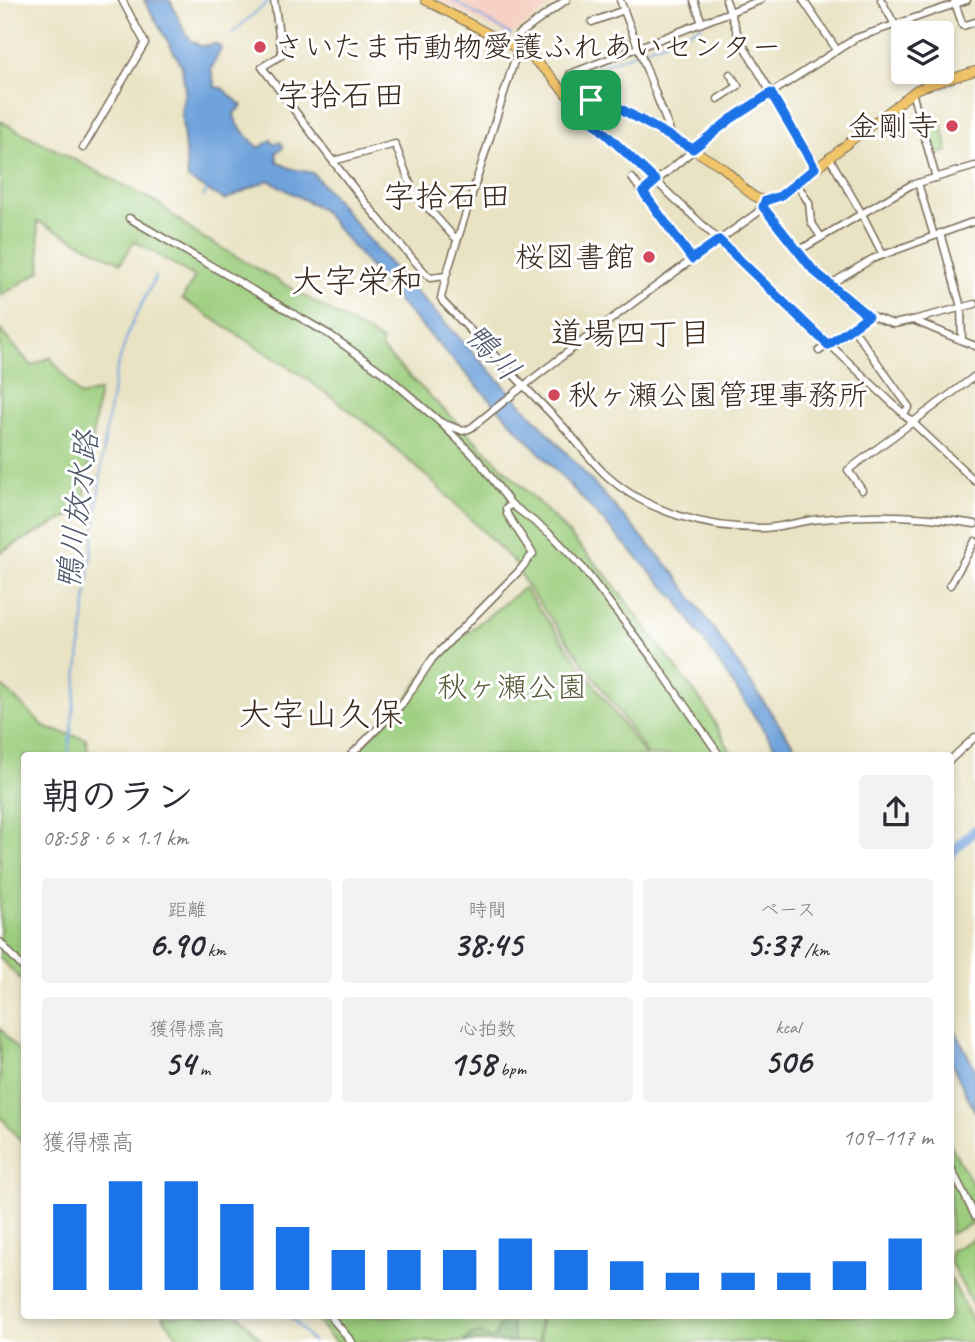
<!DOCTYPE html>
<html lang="ja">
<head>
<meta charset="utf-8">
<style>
	body { margin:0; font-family:Caveat,"Klee One",sans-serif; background:#f2f2f3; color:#2b2b33; height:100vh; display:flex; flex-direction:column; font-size:26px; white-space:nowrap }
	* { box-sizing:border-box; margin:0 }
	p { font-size:23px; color:#7c7c81 }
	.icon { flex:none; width:38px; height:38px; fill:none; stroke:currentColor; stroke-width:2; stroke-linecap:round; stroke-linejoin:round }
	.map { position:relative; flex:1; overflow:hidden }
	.side { position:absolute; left:21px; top:752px; width:933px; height:567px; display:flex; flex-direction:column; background:#fff; border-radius:7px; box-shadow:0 4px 10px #0003 }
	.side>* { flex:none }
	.controls { position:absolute; left:891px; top:21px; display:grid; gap:14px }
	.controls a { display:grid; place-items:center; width:63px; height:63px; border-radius:7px; background:#fff; box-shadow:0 4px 10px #0003; font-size:35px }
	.pin { position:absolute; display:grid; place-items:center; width:60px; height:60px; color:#fff; margin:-30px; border-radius:14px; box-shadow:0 4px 10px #0006 }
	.round { display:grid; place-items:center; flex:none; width:74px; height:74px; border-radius:7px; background:#f2f2f3 }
	.headline { display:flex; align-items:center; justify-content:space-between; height:119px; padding:0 21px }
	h1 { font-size:38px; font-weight:600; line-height:52px }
	.stats { display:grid; grid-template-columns:repeat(3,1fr); gap:10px; height:119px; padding:7px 21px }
	.stats div { display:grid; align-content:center; border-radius:7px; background:#f2f2f3; text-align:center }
	.stats b { font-size:35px; font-weight:600 }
	.stats small { font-size:19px; font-weight:400 }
	.stats p { font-size:19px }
	.chart { height:196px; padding:14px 21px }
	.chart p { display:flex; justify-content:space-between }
	.chart svg { width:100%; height:126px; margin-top:7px; stroke:#1a73e8; stroke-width:6 }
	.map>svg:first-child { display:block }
	.built { fill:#f7d1c6 }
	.green { fill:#9bcd7d; stroke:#6b7c4e; stroke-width:2 }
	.forest { fill:#7cb06c; stroke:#5c6d45; stroke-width:2 }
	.water { fill:#70a3dc; stroke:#56667d; stroke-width:2 }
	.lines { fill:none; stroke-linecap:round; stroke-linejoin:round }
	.stream { stroke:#70a3dc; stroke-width:2 }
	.river { stroke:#70a3dc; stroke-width:10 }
	.minor-casing { stroke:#786b58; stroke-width:9 }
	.major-casing { stroke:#786b58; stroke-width:10 }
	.minor { stroke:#fff; stroke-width:6 }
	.major { stroke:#f0c469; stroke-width:8 }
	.route-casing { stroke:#fff; stroke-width:14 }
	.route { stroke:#1a73e8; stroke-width:9 }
	.poi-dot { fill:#d1495b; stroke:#fff; stroke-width:2.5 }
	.labels { text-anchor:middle; stroke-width:6; stroke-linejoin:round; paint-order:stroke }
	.poi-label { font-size:30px; fill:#3b2a1e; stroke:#fff; text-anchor:start }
	.park-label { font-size:30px; fill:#585b3a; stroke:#fff }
	.neighbourhood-label { font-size:32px; fill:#3b2a1e; stroke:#fff }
	.water-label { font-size:32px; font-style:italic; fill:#505a6a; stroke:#fff }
	.quarter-label { font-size:33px; fill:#3b2a1e; stroke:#fff }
</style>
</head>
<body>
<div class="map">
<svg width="975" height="1342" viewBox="0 0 975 1342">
	<rect width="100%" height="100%" fill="#fff"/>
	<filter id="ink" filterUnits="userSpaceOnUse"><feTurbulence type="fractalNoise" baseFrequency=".0143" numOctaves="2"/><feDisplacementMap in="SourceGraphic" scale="14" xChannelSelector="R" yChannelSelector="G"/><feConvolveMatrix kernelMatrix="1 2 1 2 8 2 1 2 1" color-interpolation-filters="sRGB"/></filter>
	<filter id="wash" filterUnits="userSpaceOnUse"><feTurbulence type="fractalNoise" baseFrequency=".00686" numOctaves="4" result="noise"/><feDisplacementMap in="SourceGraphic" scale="28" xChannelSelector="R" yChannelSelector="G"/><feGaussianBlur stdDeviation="1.57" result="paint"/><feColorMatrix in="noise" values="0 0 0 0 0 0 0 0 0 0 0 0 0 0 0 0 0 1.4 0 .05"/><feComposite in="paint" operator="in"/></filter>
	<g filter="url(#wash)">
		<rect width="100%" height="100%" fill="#e9e3c4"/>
		<path class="built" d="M437,0H559L509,36Z"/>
		<g class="green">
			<path d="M941,120L948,151L932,156L923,124Z"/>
			<path d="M0,121L158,203L194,232L382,341V349L555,519L606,575L706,707L733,756H648L618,710L526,585L515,563L432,481L373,428L304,377L182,299L195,277L134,241L121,263L37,221L41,271L0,296Z"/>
			<path d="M0,330L32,366L50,357L80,396L99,391L83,509L0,552Z"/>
			<path d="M524,588L646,756H352L401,707L435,658Z"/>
			<path d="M0,684L46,728L86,739L89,756H24V983L0,958Z"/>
			<path d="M0,1028L24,1058V1145L0,1116Z"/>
			<path d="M950,1144L975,1189V1222L950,1234Z"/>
			<path d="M975,1238V1310L950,1261V1251Z"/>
			<path d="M950,1277L975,1326V1342H541L540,1316H950Z"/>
			<path d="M162,1316H240L263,1342H182Z"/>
			<path d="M313,1316H539V1342H335Z"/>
		</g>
		<path class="forest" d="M510,1318L515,1342H463L469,1336L480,1333L491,1339L496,1335L502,1319Z"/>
		<g class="water">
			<path d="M144,0H170L185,33L191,40L200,46C209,47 216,39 221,49L211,69L215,87L222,88L242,106L234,113C235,126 249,138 259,148L271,140L274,144L279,142L283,145V148L276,152L277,161C289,170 300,170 313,173L387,261L544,428L677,576L801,756H781L676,599L400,303L321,209L268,180L225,200L188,179L181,111L185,91L182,66Z"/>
			<path d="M950,1020L975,1069V1112L950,1060Z"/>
		</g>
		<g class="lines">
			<g class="stream">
				<path d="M453,0L511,35"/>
				<path d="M231,34L270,0"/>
				<path d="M643,50L702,26"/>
				<path d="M574,76L637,52"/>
				<path d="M203,197L208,188"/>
				<path d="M68,756L105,437L115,375L129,330L156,276"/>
				<path d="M290,1316L313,1342"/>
			</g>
			<path class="river" d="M950,854L975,830"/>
		</g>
	</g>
	<g filter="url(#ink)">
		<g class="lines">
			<g class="minor-casing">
				<g id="minor">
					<path d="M274,0L282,55L262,67C316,139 369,212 430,278L446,276"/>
					<path d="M566,0L517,36L518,49L446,276L441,298L443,302C481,341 519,381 557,420C574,437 589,459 606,475C647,513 710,529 764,528C784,527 803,520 822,519C874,513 923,515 975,524"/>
					<path d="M620,0L673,139"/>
					<path d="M694,0L702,23"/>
					<path d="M726,0L739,38L815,168"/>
					<path d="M803,0L837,50"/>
					<path d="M881,0L903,39"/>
					<path d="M954,0L963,26L975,22"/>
					<path d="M592,22L624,10"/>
					<path d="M921,72L928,84"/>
					<path d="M912,92L936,178"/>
					<path d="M595,99L591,92L569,80L570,74L761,0"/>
					<path d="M718,99L738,86L730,74"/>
					<path d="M578,108L975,481"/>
					<path d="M83,148L145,43L122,0"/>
					<path d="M829,157L862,214L883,255"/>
					<path d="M333,161L395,144L413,191L453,236L457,238"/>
					<path d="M632,178L692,259"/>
					<path d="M918,183L934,236"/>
					<path d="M797,184L809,203L811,222L821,237"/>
					<path d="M643,192L731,119L856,38L967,0"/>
					<path d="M763,207L813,270L861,312L893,324L913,320L975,346"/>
					<path d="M129,218L330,335L386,375L440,422"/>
					<path d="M940,233L961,307L962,340"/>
					<path d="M798,251L911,185L975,166"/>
					<path d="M829,285L872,259L975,221"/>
					<path d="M913,320L975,304"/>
					<path d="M852,327L909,407L903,414"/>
					<path d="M819,351L868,316"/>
					<path d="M862,490L848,470L975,376"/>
					<path d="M511,504L553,536L582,567L652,658L720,756"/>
					<path d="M950,585L975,541"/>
					<path d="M350,756L402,704L433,658L519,571L533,554L507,514L506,509L511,504L478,460L440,422L463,431L471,428C563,353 659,283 757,213L765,201"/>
					<path d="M950,760L975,737"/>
					<path d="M0,942L24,969"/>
					<path d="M950,1166L975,1216"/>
					<path d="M330,1316L352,1342"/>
				</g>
			</g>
			<g class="major-casing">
				<path id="major" d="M425,0L527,54L547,72L578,108L591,100H607L719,165C745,182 752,214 786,192L917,89L975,71"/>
			</g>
			<use href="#minor" class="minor"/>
			<use href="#major" class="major"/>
		</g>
	</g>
	<g class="lines" filter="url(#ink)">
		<g class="route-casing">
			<path id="route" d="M771,93L815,168L780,196L765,201L763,207L813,270L868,316L828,345L719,240L692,259L643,192L656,181L578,108L591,100L603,99L693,149L731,119Z"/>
		</g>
		<use href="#route" class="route"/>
	</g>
	<g class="poi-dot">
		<circle cx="260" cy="47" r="7"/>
		<circle cx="952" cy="126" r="7"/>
		<circle cx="649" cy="257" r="7"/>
		<circle cx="554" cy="395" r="7"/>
	</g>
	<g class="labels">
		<g class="poi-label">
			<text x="274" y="57">さいたま市動物愛護ふれあいセンター</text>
			<text x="938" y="136" text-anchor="end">金剛寺</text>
			<text x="635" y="267" text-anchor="end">桜図書館</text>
			<text x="568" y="405">秋ヶ瀬公園管理事務所</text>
		</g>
		<g class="park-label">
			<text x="512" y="697">秋ヶ瀬公園</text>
		</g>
		<g class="neighbourhood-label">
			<text x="341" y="106">字拾石田</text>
			<text x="447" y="207">字拾石田</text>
			<text x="631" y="344">道場四丁目</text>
		</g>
		<g class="water-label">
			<text transform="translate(493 352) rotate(47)" y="11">鴨川</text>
			<text transform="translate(77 510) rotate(-83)" y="11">鴨川放水路</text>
		</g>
		<g class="quarter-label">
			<text x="357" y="292">大字栄和</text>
			<text x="321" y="725">大字山久保</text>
		</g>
	</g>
</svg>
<div class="controls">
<a><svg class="icon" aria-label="layers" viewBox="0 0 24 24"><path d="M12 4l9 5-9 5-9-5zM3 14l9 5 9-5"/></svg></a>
</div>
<div class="pin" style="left:591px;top:100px;background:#1e9e55"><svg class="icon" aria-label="arrive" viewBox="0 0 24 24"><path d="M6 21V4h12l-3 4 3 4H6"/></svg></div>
<section class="side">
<div class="headline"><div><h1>朝のラン</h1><p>08:58 · 6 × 1.1 km</p></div><a class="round"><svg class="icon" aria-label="share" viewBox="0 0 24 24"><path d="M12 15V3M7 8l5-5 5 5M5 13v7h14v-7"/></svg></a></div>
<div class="stats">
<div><p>距離</p><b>6.90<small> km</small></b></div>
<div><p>時間</p><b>38:45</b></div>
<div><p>ペース</p><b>5:37<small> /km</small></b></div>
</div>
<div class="stats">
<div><p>獲得標高</p><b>54<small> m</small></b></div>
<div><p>心拍数</p><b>158<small> bpm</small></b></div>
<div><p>kcal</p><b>506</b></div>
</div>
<div class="chart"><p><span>獲得標高</span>109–117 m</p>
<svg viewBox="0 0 160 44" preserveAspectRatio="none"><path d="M5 44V14M15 44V6M25 44V6M35 44V14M45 44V22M55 44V30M65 44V30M75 44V30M85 44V26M95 44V30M105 44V34M115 44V38M125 44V38M135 44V38M145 44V34M155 44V26"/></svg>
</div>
</section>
</div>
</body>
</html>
